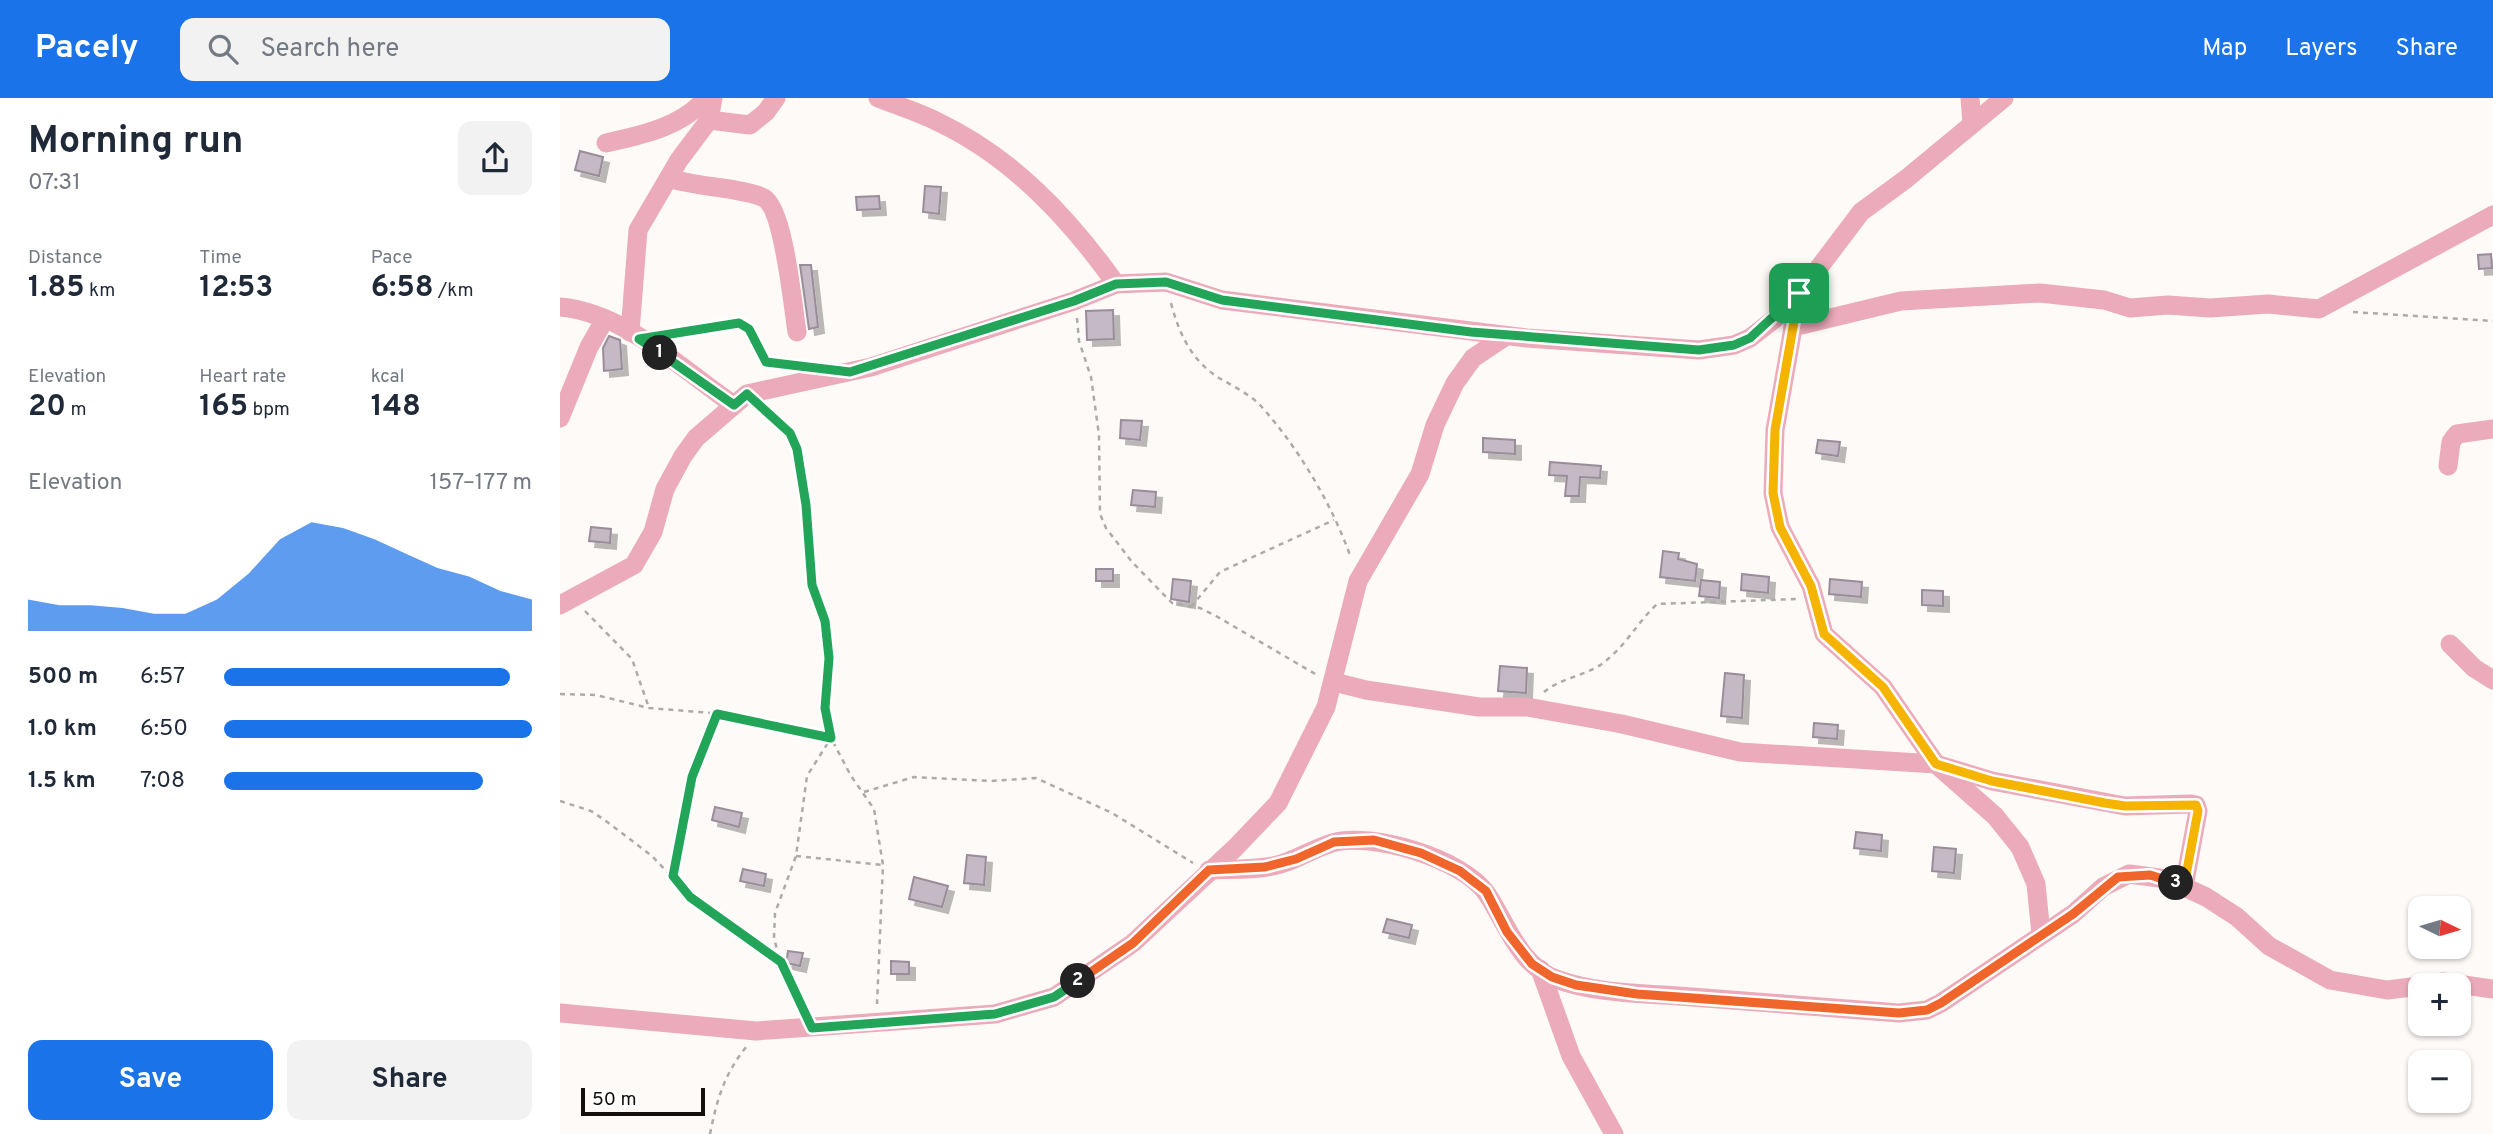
<!DOCTYPE html>
<html lang="en">
<head>
<meta charset="utf-8">
<style>
	body { margin:0; font-family:Overpass,sans-serif; background:#f2f2f3; color:#1f2937; height:100vh; display:flex; flex-direction:column; font-size:26px; white-space:nowrap }
	* { box-sizing:border-box; margin:0 }
	p { font-size:23px; color:#747a83 }
	.icon { flex:none; width:38px; height:38px; fill:none; stroke:currentColor; stroke-width:2; stroke-linecap:round; stroke-linejoin:round }
	.map { position:relative; flex:1; overflow:hidden }
	.side { display:flex; flex-direction:column; background:#fff; width:560px }
	.side>* { flex:none }
	.needle { width:46px; rotate:95deg }
	.buttons { position:absolute; left:1848px; top:798px; display:grid; gap:14px }
	.buttons a { display:grid; place-items:center; width:63px; height:63px; border-radius:14px; background:#fff; box-shadow:0 2px 5px #0004; font-size:35px }
	.scale { position:absolute; left:21px; bottom:18px; width:124px; box-sizing:border-box; padding-left:7px; border:4px solid #140f0c; border-top:0; font-size:19px; line-height:24px; white-space:nowrap; color:#140f0c; -webkit-text-stroke:5px #fff; paint-order:stroke }
	.pin { position:absolute; display:grid; place-items:center; width:60px; height:60px; color:#fff; margin:-30px; border-radius:14px; box-shadow:0 4px 10px #0006 }
	.km { position:absolute; width:35px; height:35px; margin:-18px; border-radius:50%; background:#222; color:#fff; font-size:19px; line-height:35px; text-align:center }
	.round { display:grid; place-items:center; flex:none; width:74px; height:74px; border-radius:14px; background:#f2f2f3 }
	.headline { display:flex; align-items:center; justify-content:space-between; height:119px; padding:0 28px }
	h1 { font-size:38px; font-weight:700; line-height:52px }
	.figures { display:grid; grid-template-columns:repeat(3,1fr); gap:10px; height:119px; padding:7px 28px }
	.figures div { display:grid; align-content:center }
	.figures b { font-size:30px; font-weight:700 }
	.figures small { font-size:19px; font-weight:400 }
	.figures p { font-size:19px }
	.chart { height:196px; padding:14px 28px }
	.chart p { display:flex; justify-content:space-between }
	.chart svg { width:100%; height:126px; margin-top:7px; fill:#1a73e8; opacity:.7 }
	.action { display:flex; gap:14px; margin-top:auto; padding:14px 28px }
	.action a { flex:1; height:80px; border-radius:14px; background:#1a73e8; color:#fff; font-size:28px; font-weight:700; line-height:80px; text-align:center }
	.action a+a { background:#f2f2f3; color:#1f2937 }
	ul { padding:0 28px; list-style:none; font-size:23px }
	li { display:grid; grid-template-columns:112px 84px 1fr; align-items:center; height:52px }
	li i { height:18px; border-radius:9px; background:#1a73e8 }
	header { display:flex; align-items:center; gap:42px; box-sizing:border-box; height:98px; padding:0 35px; background:#1a73e8; color:#fff }
	header strong { font-size:33px }
	nav { display:flex; gap:38px; margin-inline-start:auto; font-size:24px }
	.search { width:490px; height:63px; background:#f2f2f3; display:flex; align-items:center; gap:18px; box-sizing:border-box; padding:0 24px; border-radius:14px; color:#747a83; font-size:26px }
	main { display:flex; flex:1; min-height:0 }
	.map>svg:first-child { display:block }
	.building { fill:#c6b9c6; stroke:#9a8d9a; stroke-width:2; filter:url(#shadow) }
	.lines { fill:none; stroke-linecap:round; stroke-linejoin:round }
	.path { stroke:#aeaaa7; stroke-width:2.5; stroke-dasharray:5 5; stroke-linecap:butt }
	.street { stroke:#ecabba; stroke-width:19 }
	.split-1-casing { stroke:#fff; stroke-width:14 }
	.split-2-casing { stroke:#fff; stroke-width:14 }
	.split-3-casing { stroke:#fff; stroke-width:14 }
	.split-4-casing { stroke:#fff; stroke-width:14 }
	.split-1 { stroke:#22a559; stroke-width:9 }
	.split-2 { stroke:#22a559; stroke-width:9 }
	.split-3 { stroke:#f0652b; stroke-width:9 }
	.split-4 { stroke:#f5b400; stroke-width:9 }
</style>
</head>
<body>
<header>
<strong>Pacely</strong>
<div class="search"><svg class="icon" aria-label="search" viewBox="0 0 24 24"><circle cx="10" cy="10" r="6"/><path d="M15 15l6 6"/></svg>Search here</div>
<nav><a>Map</a><a>Layers</a><a>Share</a></nav>
</header>
<main>
<section class="side">
<div class="headline"><div><h1>Morning run</h1><p>07:31</p></div><a class="round"><svg class="icon" aria-label="share" viewBox="0 0 24 24"><path d="M12 15V3M7 8l5-5 5 5M5 13v7h14v-7"/></svg></a></div>
<div class="figures">
<div><p>Distance</p><b>1.85<small> km</small></b></div>
<div><p>Time</p><b>12:53</b></div>
<div><p>Pace</p><b>6:58<small> /km</small></b></div>
</div>
<div class="figures">
<div><p>Elevation</p><b>20<small> m</small></b></div>
<div><p>Heart rate</p><b>165<small> bpm</small></b></div>
<div><p>kcal</p><b>148</b></div>
</div>
<div class="chart"><p><span>Elevation</span>157–177 m</p>
<svg viewBox="0 0 160 44" preserveAspectRatio="none"><path d="M0 44V33L10 35L20 35L30 36L40 38L50 38L60 33L70 24L80 12L90 6L100 8L110 12L120 17L130 22L140 25L150 30L160 33V44z"/></svg>
</div>
<ul>
<li><b>500 m</b>6:57<i style="width:93%"></i></li>
<li><b>1.0 km</b>6:50<i style="width:100%"></i></li>
<li><b>1.5 km</b>7:08<i style="width:84%"></i></li>
</ul>
<div class="action"><a>Save</a><a>Share</a></div>
</section>
<div class="map">
<svg width="1933" height="1036" viewBox="0 0 1933 1036">
	<defs>
		<filter id="shadow"><feDropShadow dx="6" dy="6" stdDeviation="0" flood-color="#0004"/></filter>
	</defs>
	<rect width="100%" height="100%" fill="#fefaf8"/>
	<g class="building">
		<path d="M20,53L43,59L39,78L15,72Z"/>
		<path d="M365,88L381,89L379,116L363,114Z"/>
		<path d="M319,98L320,111L297,112L296,99Z"/>
		<path d="M1931,156L1932,170L1919,171L1918,157Z"/>
		<path d="M240,167H251L258,229L249,231Z"/>
		<path d="M553,212L554,241L527,242L526,213Z"/>
		<path d="M49,238L60,242L62,271L44,273L43,250Z"/>
		<path d="M561,322L582,323L580,342L560,340Z"/>
		<path d="M923,340L955,342V356L923,354Z"/>
		<path d="M1258,342L1280,344L1278,358L1256,355Z"/>
		<path d="M990,364L1041,368L1040,380L1020,379L1019,398H1005L1007,378L989,377Z"/>
		<path d="M573,392L596,394L595,409L571,407Z"/>
		<path d="M31,429L51,431L50,445L29,443Z"/>
		<path d="M1103,453L1119,455L1118,461L1137,466L1135,483L1100,479Z"/>
		<rect x="536" y="471" width="17" height="12"/>
		<path d="M1182,476L1209,479L1208,495L1181,492Z"/>
		<path d="M613,481L631,483L629,504L611,501Z"/>
		<path d="M1270,481L1302,484L1301,499L1269,496Z"/>
		<path d="M1141,482L1160,484L1159,500L1139,498Z"/>
		<path d="M1362,492L1383,493V508L1362,507Z"/>
		<path d="M940,568L967,570L966,595L938,593Z"/>
		<path d="M1165,575L1184,577L1182,620L1161,618Z"/>
		<path d="M1254,625L1278,627L1277,641L1253,639Z"/>
		<path d="M155,709L182,715L179,729L152,722Z"/>
		<path d="M1296,734L1322,737L1321,753L1294,750Z"/>
		<path d="M1374,749L1396,751L1394,775L1372,773Z"/>
		<path d="M407,757L426,759L424,787L404,785Z"/>
		<path d="M183,771L206,776L204,788L180,783Z"/>
		<path d="M354,779L388,788L382,809L349,801Z"/>
		<path d="M827,821L852,827L849,840L823,834Z"/>
		<path d="M228,853L243,855L240,868L226,865Z"/>
		<path d="M331,863L349,864V876H331Z"/>
	</g>
	<g class="lines">
		<g class="path">
			<path d="M611,205C619,236 632,263 659,280C673,288 689,296 700,307C738,349 772,406 791,460"/>
			<path d="M1793,214L1933,223"/>
			<path d="M517,220L519,243L531,279L539,337L540,416L546,430L572,464L612,505L640,510L656,518L757,577"/>
			<path d="M110,237L177,225L185,226L204,263L234,266"/>
			<path d="M206,312L230,335L242,375L252,487L265,523L269,560L265,610L271,640L247,678L236,758L215,815L214,840L219,859L243,912"/>
			<path d="M631,509L660,474L774,422"/>
			<path d="M25,513L72,561L89,610"/>
			<path d="M984,594C1003,578 1030,578 1048,561C1067,545 1079,523 1097,506L1237,501"/>
			<path d="M0,596L36,597L89,610L164,616L200,628L271,640L291,678L314,711L323,767L317,906"/>
			<path d="M304,694L354,679L431,683L476,680L552,715L633,765"/>
			<path d="M0,703L31,713L46,723L92,758L130,798L219,862"/>
			<path d="M236,758L323,767"/>
			<path d="M113,778L132,679L156,617"/>
			<path d="M150,1036C157,1001 164,977 186,949"/>
		</g>
		<g class="street">
			<path d="M318,0C338,8 359,14 378,24C452,59 509,120 556,186"/>
			<path d="M1410,0L1412,26"/>
			<path d="M149,22L190,27L206,14L216,0"/>
			<path d="M46,45C81,37 122,29 146,0"/>
			<path d="M109,80C134,89 186,90 204,100C224,111 233,210 237,234"/>
			<path d="M1239,196L1215,332L1213,395L1220,429L1251,488L1264,536L1323,589L1376,666L1435,718L1460,749L1476,786L1481,836"/>
			<path d="M0,209C66,215 121,271 174,307"/>
			<path d="M1233,229L1341,203L1480,195L1544,202L1570,210L1608,207L1650,210L1708,206L1759,211L1933,117"/>
			<path d="M70,234L78,132L119,62L149,22L153,0"/>
			<path d="M0,320L29,249L45,221"/>
			<path d="M1888,368L1891,344L1897,336L1933,331"/>
			<path d="M0,507L74,467L93,434L105,391L123,358L136,340L187,296L311,269L514,203L556,186L606,184L662,202L967,240L1139,252L1174,247L1190,240L1217,219L1239,196L1301,114L1346,81L1444,0"/>
			<path d="M1890,546L1914,570L1933,582"/>
			<path d="M774,584L806,592L919,609H967L1062,626L1180,654L1376,666L1432,683L1565,708L1631,706L1636,707L1638,713L1624,788"/>
			<path d="M649,772C668,771 688,772 707,769C731,766 749,752 772,745C811,733 904,761 927,796C947,826 959,867 996,881C1040,897 1087,895 1132,899C1201,904 1270,910 1339,915L1367,912L1381,905L1513,816L1543,789L1569,776L1607,781L1646,799L1677,819L1709,848L1770,882L1827,892L1860,888"/>
			<path d="M980,871L1011,958L1054,1036"/>
			<path d="M1863,887L1883,884L1933,891"/>
			<path d="M0,915L196,933L435,916L494,899L573,845L675,750L718,705L766,609L798,483L860,376L875,327L895,285L913,260L946,238"/>
		</g>
	</g>
	<g class="lines">
		<g class="split-1-casing">
			<path id="split-1" d="M100,255L79,241L179,225L189,231L206,264L290,274L514,203L556,186L606,184L662,202L911,234L1139,252L1174,247L1190,240L1239,195"/>
		</g>
		<g class="split-2-casing">
			<path id="split-2" d="M100,255L174,307L187,296L230,335L237,351L246,407L252,487L265,523L269,560L265,610L271,640L157,616L132,679L113,778L130,799L221,864L252,930L435,916L494,899L518,883"/>
		</g>
		<g class="split-3-casing">
			<path id="split-3" d="M518,883L573,845L649,772L705,769L736,761L774,744L814,742L861,755L900,773L926,793L947,834L972,866L992,879L1016,887L1077,896L1339,915L1367,912L1381,905L1513,816L1558,779L1590,777L1616,785"/>
		</g>
		<g class="split-4-casing">
			<path id="split-4" d="M1239,195L1215,332L1213,395L1220,429L1251,488L1264,536L1323,589L1376,666L1432,683L1545,705L1565,708L1636,707L1638,713L1624,788L1616,785"/>
		</g>
		<use href="#split-1" class="split-1"/>
		<use href="#split-2" class="split-2"/>
		<use href="#split-3" class="split-3"/>
		<use href="#split-4" class="split-4"/>
	</g>
</svg>
<div class="buttons">
<a><svg class="needle" viewBox="-14 -14 28 28"><path d="M0-13l5 13h-10z" fill="#e53935"/><path d="M0 13l5-13h-10z" fill="#747a83"/></svg></a>
<a>+</a>
<a>−</a>
</div>
<div class="scale">50 m</div>
<div class="pin" style="left:1239px;top:195px;background:#1e9e55"><svg class="icon" aria-label="arrive" viewBox="0 0 24 24"><path d="M6 21V4h12l-3 4 3 4H6"/></svg></div>
<b class="km" style="left:100px;top:255px">1</b>
<b class="km" style="left:518px;top:883px">2</b>
<b class="km" style="left:1616px;top:785px">3</b>
</div>
</main>
</body>
</html>
